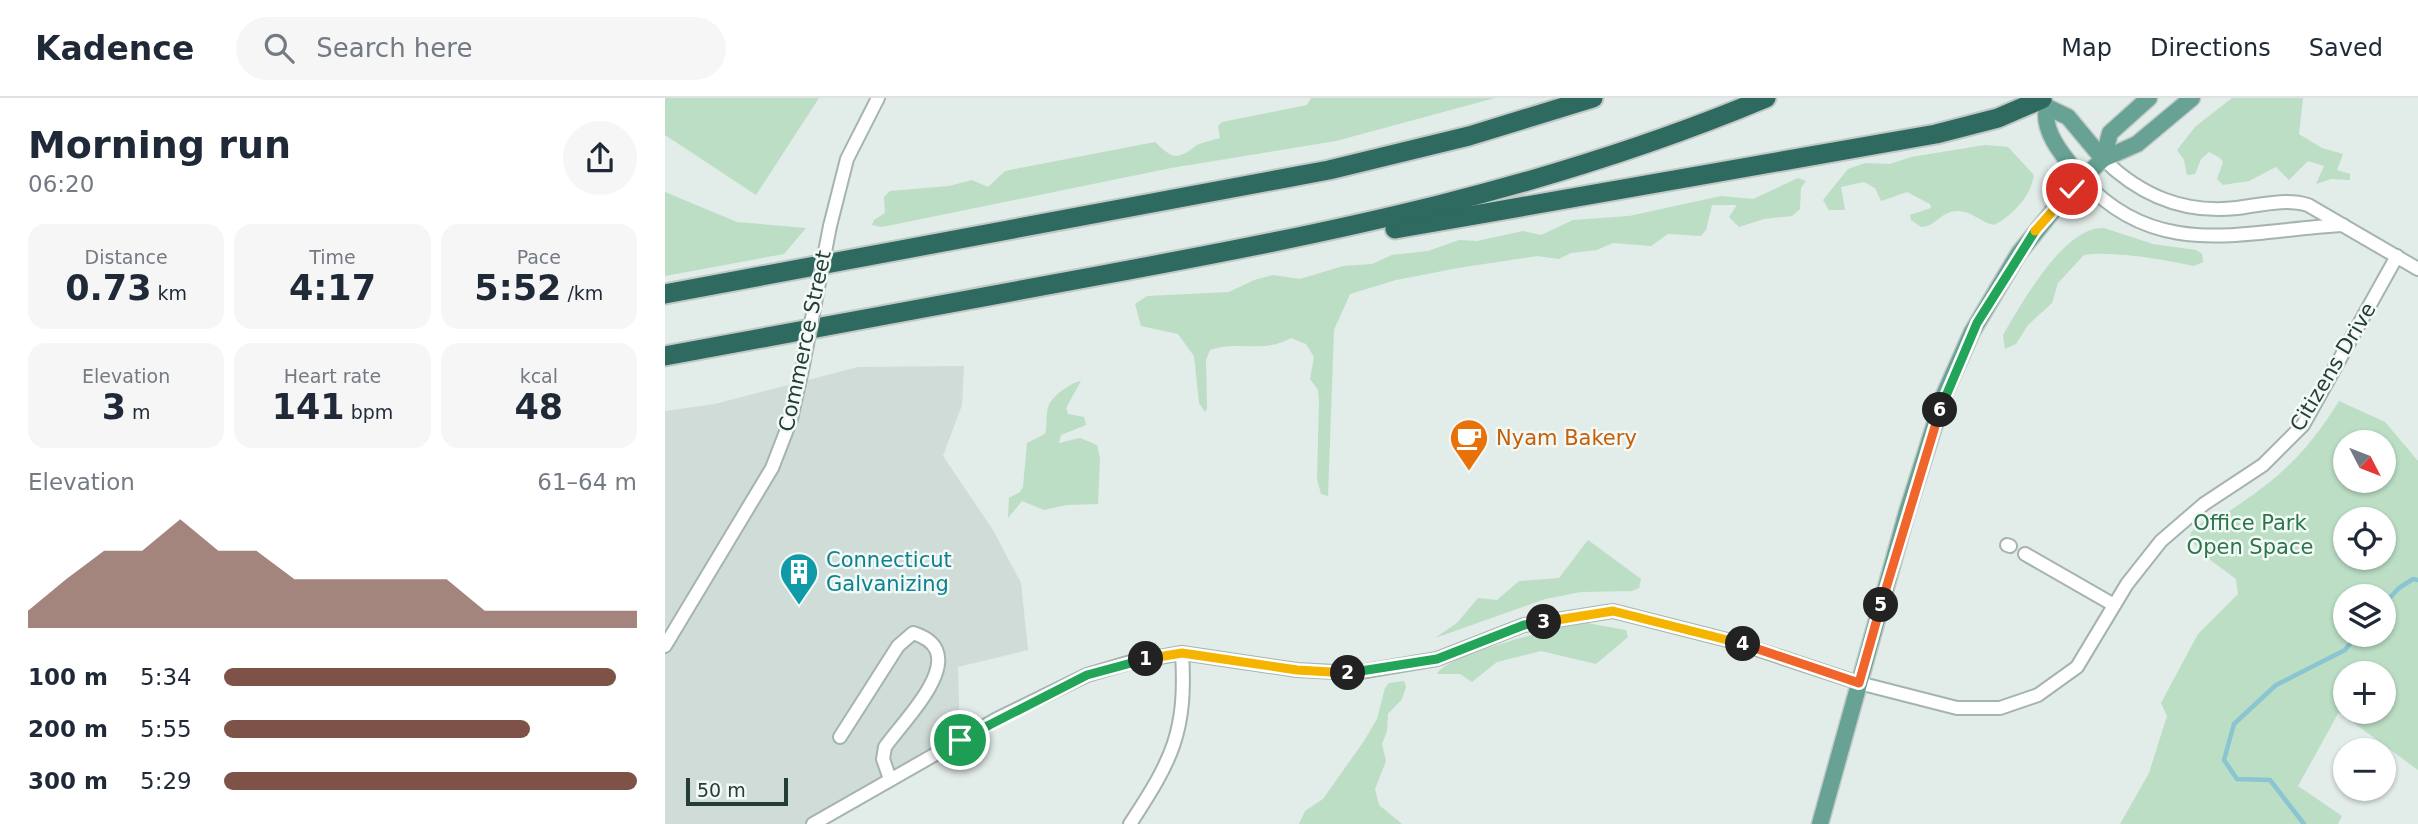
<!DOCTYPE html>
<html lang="en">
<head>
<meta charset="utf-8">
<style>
	body { margin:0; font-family:"DejaVu Sans",sans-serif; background:#f6f6f7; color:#1f2937; height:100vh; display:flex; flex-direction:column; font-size:26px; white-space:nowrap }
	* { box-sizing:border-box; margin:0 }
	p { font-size:23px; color:#747a83 }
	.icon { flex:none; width:38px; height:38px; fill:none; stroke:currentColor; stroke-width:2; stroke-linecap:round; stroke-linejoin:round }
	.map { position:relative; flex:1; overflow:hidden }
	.panel { display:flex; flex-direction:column; background:#fff; width:665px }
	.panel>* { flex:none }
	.needle { width:46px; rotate:132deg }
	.fabs { position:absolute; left:1668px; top:332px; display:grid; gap:14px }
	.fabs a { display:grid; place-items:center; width:63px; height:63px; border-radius:50%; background:#fff; box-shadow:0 2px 5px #0004; font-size:35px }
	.scale { position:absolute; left:21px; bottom:18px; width:102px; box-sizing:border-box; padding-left:7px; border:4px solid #223e37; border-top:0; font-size:19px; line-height:24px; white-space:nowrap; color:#223e37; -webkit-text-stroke:5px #f3f9f6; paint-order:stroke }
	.pin { position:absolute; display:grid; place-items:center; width:60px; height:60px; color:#fff; margin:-30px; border:4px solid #fff; border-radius:50%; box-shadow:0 2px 7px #0007 }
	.km { position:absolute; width:35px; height:35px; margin:-18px; border-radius:50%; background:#222; color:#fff; font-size:19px; line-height:35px; text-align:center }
	.round { display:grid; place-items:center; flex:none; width:74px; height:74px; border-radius:37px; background:#f6f6f7 }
	.overview { display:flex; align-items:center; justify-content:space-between; height:119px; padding:0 28px }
	h1 { font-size:38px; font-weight:700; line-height:52px }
	.figures { display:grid; grid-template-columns:repeat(3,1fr); gap:10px; height:119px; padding:7px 28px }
	.figures div { display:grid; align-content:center; border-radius:18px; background:#f6f6f7; text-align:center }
	.figures b { font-size:35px; font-weight:700 }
	.figures small { font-size:19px; font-weight:400 }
	.figures p { font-size:19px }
	.chart { height:196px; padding:14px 28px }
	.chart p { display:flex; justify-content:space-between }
	.chart svg { width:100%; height:126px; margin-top:7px; fill:#7e5247; opacity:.7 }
	ul { padding:0 28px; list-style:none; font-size:23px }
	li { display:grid; grid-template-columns:112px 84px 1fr; align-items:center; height:52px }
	li i { height:18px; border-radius:9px; background:#7e5247 }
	header { display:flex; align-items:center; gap:42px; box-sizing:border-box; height:98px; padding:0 35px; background:#fff; border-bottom:2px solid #e0e1e3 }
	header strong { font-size:33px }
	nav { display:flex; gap:38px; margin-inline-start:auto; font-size:24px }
	.search { width:490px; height:63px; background:#f6f6f7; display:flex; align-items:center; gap:18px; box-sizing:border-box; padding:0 24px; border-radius:38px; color:#747a83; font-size:26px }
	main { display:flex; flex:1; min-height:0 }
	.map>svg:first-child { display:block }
	.built { fill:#d0dcd7 }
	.green { fill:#bbdec5; fill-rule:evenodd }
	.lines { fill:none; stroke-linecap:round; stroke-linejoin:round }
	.stream { stroke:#8ac5d1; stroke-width:4.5 }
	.minor-casing { stroke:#a5b4af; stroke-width:16 }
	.major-casing { stroke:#c1c9c7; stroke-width:19 }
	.highway-casing { stroke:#c1c9c7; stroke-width:23 }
	.minor { stroke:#fff; stroke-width:12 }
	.major { stroke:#67a294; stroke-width:16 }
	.highway { stroke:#2e6a5f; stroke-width:19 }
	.minor-bridge-casing { stroke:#a5b4af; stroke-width:16; stroke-linecap:butt }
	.minor-bridge { stroke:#fff; stroke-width:12 }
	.split-1-casing { stroke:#fff; stroke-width:14 }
	.split-2-casing { stroke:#fff; stroke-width:14 }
	.split-3-casing { stroke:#fff; stroke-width:14 }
	.split-4-casing { stroke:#fff; stroke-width:14 }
	.split-5-casing { stroke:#fff; stroke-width:14 }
	.split-6-casing { stroke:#fff; stroke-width:14 }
	.split-7-casing { stroke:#fff; stroke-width:14 }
	.split-8-casing { stroke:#fff; stroke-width:14 }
	.split-1 { stroke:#22a559; stroke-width:9 }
	.split-2 { stroke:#f5b400; stroke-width:9 }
	.split-3 { stroke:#22a559; stroke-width:9 }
	.split-4 { stroke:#f5b400; stroke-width:9 }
	.split-5 { stroke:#f0652b; stroke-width:9 }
	.split-6 { stroke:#f0652b; stroke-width:9 }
	.split-7 { stroke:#22a559; stroke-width:9 }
	.split-8 { stroke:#f5b400; stroke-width:9 }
	.labels { text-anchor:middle; stroke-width:5; stroke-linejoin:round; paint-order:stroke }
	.street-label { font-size:21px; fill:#223e37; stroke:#f3f9f6 }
	.food-label { font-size:21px; fill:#c56008; stroke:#f3f9f6; text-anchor:start }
	.park-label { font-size:21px; fill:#2c754a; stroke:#f3f9f6 }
	.culture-label { font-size:21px; fill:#0d838f; stroke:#f3f9f6; text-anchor:start }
</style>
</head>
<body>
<header>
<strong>Kadence</strong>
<div class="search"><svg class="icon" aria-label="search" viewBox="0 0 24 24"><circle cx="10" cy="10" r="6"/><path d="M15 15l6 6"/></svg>Search here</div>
<nav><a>Map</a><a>Directions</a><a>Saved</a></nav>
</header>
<main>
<section class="panel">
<div class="overview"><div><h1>Morning run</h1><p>06:20</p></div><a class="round"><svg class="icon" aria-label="share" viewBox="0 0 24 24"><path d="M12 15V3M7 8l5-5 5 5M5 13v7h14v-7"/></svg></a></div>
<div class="figures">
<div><p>Distance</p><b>0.73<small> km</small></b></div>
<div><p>Time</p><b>4:17</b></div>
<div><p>Pace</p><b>5:52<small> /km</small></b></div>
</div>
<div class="figures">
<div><p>Elevation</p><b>3<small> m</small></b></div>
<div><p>Heart rate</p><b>141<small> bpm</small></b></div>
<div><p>kcal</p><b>48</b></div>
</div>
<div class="chart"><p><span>Elevation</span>61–64 m</p>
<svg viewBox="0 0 160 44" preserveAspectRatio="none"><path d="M0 44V38L10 27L20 17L30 17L40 6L50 17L60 17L70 27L80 27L90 27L100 27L110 27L120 38L130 38L140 38L150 38L160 38V44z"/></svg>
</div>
<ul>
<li><b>100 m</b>5:34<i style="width:95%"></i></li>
<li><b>200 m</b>5:55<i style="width:74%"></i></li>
<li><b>300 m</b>5:29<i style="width:100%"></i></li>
</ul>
</section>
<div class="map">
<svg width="1753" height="726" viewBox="0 0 1753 726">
	<rect width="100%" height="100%" fill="#e2ece8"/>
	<path class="built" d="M299,268L297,307L278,358L328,432L356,485L363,552L293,569L295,642L148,726H0V313L50,306L193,269Z"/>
	<g class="green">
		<path d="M0,0H154L91,97L0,37Z"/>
		<path d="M646,0H830L671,43L506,70L217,129L207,127L209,122L220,115L219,99L225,93L284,88L307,82L323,89L340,73L490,44C509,62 512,62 532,47C538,44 549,42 555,40L553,28L557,24L642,7Z"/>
		<path d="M1567,0H1638L1634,36L1657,50L1678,56L1672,72L1685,76V82L1666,81L1651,86L1659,68L1643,63L1624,82L1611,69L1584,83L1558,87L1552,81L1558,64L1555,60L1544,54L1536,61L1530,76L1522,77L1519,62L1512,52L1530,29Z"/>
		<path d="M1320,47L1343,49L1369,77C1366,98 1347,118 1329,127C1314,124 1303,109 1286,114C1274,117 1269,129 1256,129L1246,122L1245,117L1266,110L1265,106L1242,94L1216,103L1210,90L1199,84L1176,89L1180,112H1164L1158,102L1183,71L1200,65L1225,66L1246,59Z"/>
		<path d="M1133,80L1141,83L1136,90L1135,111L1127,118L1099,121L1074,129L1064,119L1072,107H1047L1041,132L1036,138L1003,136L986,148L948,145L932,152L906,155L894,161L872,158L793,170L731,182L685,196L669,232L663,398L656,396L652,381L654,304L653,292L645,281L649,259L641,246L626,240C597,256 575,242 545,252L541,262L542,310L540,314L534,305L529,258L513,236L476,228L470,206L482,198L564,194L589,182L608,177L635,181L678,168L707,166L727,157L763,153L794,142L812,143L858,133L876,137L908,122L964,118L1056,98L1088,101Z"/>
		<path d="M0,94L72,124L141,130L119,156L0,178Z"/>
		<path d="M1439,130L1488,146L1531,152L1537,156L1538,164L1529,168C1502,162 1443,152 1419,157L1393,185L1387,205L1363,227L1351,246L1340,251L1338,237C1357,205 1399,128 1439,130Z"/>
		<path d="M416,283L401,310L403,316L419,319L421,327L396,337L394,345L415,340L432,347L435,361L433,406L401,407L379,412L357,403L343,420L344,400L355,394L358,389L362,345L380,336C383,327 380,315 384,307C388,297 407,284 416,283Z"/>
		<path d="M1674,303L1720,324L1753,363V672L1674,614L1633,688L1677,718L1673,726H1455L1484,675L1502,618L1496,605L1533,536L1573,496L1571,481L1540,458L1525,441L1526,434L1549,414L1554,420C1610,383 1638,361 1674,303ZM1680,345H1718V383H1680ZM1680,422H1718V460H1680ZM1680,499H1718V537H1680ZM1680,576H1718V614H1680Z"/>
		<path d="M923,442L976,481L974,490L967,493L916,494L880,501L770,540L792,525L813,500L832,502L854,483L894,480Z"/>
		<path d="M916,524L961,532L963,539L931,566L876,553L832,564L807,584L795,576H772C781,556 891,531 916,524Z"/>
		<path d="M739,583L741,589L737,601L723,616L722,633L717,646L721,663L710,691L714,707L737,726H634L640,713L658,701L699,643L712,621L720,590L724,585Z"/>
	</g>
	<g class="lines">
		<g class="stream">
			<path d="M1718,507L1734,490L1748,481L1753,482"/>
			<path d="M1639,726L1605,682L1572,681L1559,662L1569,626L1611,587L1680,552L1692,537"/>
		</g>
		<g class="minor-casing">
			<g id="minor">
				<path d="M1438,61C1476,98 1519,116 1572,110C1595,107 1621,100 1643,107L1753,171"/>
				<path d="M1417,81C1493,165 1580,132 1678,127"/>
				<path d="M165,128L182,61L213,0"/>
				<path d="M1342,447L1345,448"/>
				<path d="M1360,456L1449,507"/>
				<path d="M0,548L107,370L126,321L137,272"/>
				<path d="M175,639L233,548L248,535C310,554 241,619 220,649L218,661L225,681"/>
				<path d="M148,726L332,621L422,577L466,564L517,555L632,572L689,575L772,561L859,527L948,513L1070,544L1194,585L1292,610H1335L1373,597L1412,569L1462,486L1496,443L1539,406L1598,367L1638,327L1732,158"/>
				<path d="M465,726C507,662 522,634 517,555"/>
			</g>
		</g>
		<g class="major-casing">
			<g id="major">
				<path d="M1377,1L1382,9L1403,19L1438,61"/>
				<path d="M1382,9C1376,35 1401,61 1417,81"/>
				<path d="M1438,61L1445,35L1484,0"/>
				<path d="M1155,726L1242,414L1279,297L1307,234L1354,155L1400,98L1438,61L1472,46L1527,0"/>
			</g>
		</g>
		<g class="highway-casing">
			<g id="highway">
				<path d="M730,131L1271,36L1333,20L1377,1"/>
				<path d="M0,196L664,72L804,38L928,0"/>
				<path d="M0,258C146,231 291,204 437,177C669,134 881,92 1101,0"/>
			</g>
		</g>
		<use href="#minor" class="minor"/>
		<use href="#major" class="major"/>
		<use href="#highway" class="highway"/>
		<g class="minor-bridge-casing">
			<path id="minor-bridge" d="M137,272L165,128"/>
		</g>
		<use href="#minor-bridge" class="minor-bridge"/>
	</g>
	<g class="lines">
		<g class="split-1-casing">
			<path id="split-1" d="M295,642L422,577L481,561"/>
		</g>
		<g class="split-2-casing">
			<path id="split-2" d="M481,561L517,555L632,572L683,575"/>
		</g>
		<g class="split-3-casing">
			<path id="split-3" d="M683,575L772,561L859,527L879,524"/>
		</g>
		<g class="split-4-casing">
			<path id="split-4" d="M879,524L948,513L1078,546"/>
		</g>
		<g class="split-5-casing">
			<path id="split-5" d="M1078,546L1194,585L1216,507"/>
		</g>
		<g class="split-6-casing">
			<path id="split-6" d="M1216,507L1275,312"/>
		</g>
		<g class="split-7-casing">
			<path id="split-7" d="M1275,312L1312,225L1370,133"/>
		</g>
		<g class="split-8-casing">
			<path id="split-8" d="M1370,133L1407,91"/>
		</g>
		<use href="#split-1" class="split-1"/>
		<use href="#split-2" class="split-2"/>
		<use href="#split-3" class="split-3"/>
		<use href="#split-4" class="split-4"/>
		<use href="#split-5" class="split-5"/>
		<use href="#split-6" class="split-6"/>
		<use href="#split-7" class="split-7"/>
		<use href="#split-8" class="split-8"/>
	</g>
	<defs>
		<g id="cafe-pin" transform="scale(2.0125)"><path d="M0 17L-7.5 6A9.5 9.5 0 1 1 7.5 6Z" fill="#e8710a" stroke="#f3f9f6"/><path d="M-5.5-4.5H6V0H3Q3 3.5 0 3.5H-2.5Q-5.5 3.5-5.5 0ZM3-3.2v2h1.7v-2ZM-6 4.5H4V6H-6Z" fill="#fff"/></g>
		<g id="building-pin" transform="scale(2.0125)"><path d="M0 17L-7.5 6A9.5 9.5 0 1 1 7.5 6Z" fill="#0f9aa8" stroke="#f3f9f6"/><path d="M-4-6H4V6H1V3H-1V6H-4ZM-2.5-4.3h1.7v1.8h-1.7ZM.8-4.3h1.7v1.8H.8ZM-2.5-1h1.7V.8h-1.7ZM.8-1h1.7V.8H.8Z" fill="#fff"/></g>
	</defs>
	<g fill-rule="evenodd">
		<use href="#cafe-pin" x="804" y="340"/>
		<use href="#building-pin" x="134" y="474"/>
	</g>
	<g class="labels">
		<g class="street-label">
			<text transform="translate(140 243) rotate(-78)" y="7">Commerce Street</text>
			<text transform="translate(1668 269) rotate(-59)" y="7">Citizens Drive</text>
		</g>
		<g class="food-label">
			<text x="831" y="347">Nyam Bakery</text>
		</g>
		<g class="park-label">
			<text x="1585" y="432">Office Park<tspan x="1585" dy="24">Open Space</tspan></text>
		</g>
		<g class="culture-label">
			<text x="161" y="469">Connecticut<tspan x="161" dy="24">Galvanizing</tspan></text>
		</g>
	</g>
</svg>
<div class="fabs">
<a><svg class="needle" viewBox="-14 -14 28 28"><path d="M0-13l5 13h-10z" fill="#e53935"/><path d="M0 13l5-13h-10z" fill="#747a83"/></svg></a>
<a><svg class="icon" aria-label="locate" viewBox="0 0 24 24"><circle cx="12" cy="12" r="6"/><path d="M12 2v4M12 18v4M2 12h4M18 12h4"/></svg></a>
<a><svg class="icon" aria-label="layers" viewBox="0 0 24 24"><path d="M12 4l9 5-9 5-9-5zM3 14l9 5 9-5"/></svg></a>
<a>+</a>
<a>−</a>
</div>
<div class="scale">50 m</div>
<div class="pin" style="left:295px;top:642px;background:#1e9e55"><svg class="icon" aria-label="arrive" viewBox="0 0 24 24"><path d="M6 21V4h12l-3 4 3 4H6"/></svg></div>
<div class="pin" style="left:1407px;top:91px;background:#d93025"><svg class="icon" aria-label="check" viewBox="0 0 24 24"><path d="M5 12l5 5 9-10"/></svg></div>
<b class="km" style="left:481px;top:561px">1</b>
<b class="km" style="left:683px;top:575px">2</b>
<b class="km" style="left:879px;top:524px">3</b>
<b class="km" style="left:1078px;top:546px">4</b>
<b class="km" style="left:1216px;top:507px">5</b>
<b class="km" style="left:1275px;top:312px">6</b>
</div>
</main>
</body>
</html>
